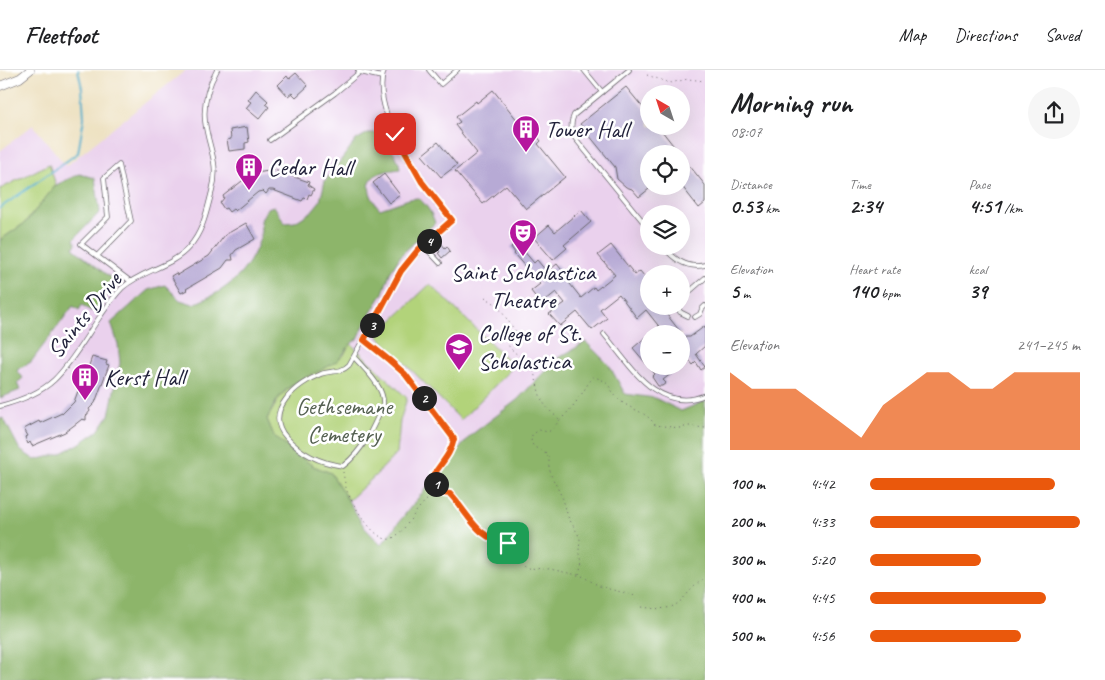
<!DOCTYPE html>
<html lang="en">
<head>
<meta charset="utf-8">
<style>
	body { margin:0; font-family:Caveat,sans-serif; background:#f6f6f6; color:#202124; height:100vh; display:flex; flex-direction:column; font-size:19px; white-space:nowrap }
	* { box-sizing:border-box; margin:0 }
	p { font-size:16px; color:#757577 }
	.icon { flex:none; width:28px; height:28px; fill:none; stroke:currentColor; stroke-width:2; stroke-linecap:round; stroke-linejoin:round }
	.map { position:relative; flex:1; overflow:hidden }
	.sheet { display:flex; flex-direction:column; background:#fff; width:400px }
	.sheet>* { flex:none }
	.needle { width:32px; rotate:321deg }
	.controls { position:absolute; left:640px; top:15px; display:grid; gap:10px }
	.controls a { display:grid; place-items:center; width:50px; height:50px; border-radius:50%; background:#fff; box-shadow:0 5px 20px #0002; font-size:25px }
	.pin { position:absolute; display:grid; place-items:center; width:42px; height:42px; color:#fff; margin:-21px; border-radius:10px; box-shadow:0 2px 8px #0006 }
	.km { position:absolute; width:25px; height:25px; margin:-12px; border-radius:50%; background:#222; color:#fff; font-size:14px; line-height:25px; text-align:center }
	.round { display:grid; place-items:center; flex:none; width:52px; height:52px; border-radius:26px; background:#f6f6f6 }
	.headline { display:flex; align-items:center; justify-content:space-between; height:85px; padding:0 25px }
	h1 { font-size:28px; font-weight:700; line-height:38px }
	.stats { display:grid; grid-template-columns:repeat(3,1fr); gap:8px; height:85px; padding:5px 25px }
	.stats div { display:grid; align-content:center }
	.stats b { font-size:21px; font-weight:700 }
	.stats small { font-size:14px; font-weight:400 }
	.stats p { font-size:14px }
	.chart { height:140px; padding:10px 25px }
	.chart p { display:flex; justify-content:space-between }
	.chart svg { width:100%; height:90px; margin-top:5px; fill:#ea580c; opacity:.7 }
	ul { padding:0 25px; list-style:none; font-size:16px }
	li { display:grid; grid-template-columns:80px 60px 1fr; align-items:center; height:38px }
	li i { height:12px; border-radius:6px; background:#ea580c }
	header { display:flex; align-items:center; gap:30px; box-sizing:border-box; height:70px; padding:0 25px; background:#fff; border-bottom:1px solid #e0e0e0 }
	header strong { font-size:24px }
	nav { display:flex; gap:28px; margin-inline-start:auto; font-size:18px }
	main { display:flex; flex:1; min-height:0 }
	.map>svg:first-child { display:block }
	.built { fill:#ead1ed; fill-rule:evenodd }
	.green { fill:#b2d37a; stroke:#6a7a5a }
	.forest { fill:#8db56a; stroke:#586c52 }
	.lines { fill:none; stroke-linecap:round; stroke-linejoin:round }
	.stream { stroke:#4dadcc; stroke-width:2 }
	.building { fill:#b7aad5 }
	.lane-casing { stroke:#69656b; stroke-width:5.5 }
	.street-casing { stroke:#69656b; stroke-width:9 }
	.path { stroke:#69656b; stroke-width:1; stroke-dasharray:1 4; stroke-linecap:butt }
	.lane { stroke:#fff; stroke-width:4 }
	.street { stroke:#fff; stroke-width:8 }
	.route-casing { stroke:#fff; stroke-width:10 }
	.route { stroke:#ea580c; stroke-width:6 }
	.labels { text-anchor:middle; stroke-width:5; stroke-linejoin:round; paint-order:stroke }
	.poi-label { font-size:24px; fill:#22223b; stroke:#fff; text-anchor:start }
	.street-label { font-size:24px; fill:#22223b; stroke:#fff }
	.park-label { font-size:24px; fill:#546051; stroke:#fff }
</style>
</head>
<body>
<header>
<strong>Fleetfoot</strong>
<nav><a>Map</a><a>Directions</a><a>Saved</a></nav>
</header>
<main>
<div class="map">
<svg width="705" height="610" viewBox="0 0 705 610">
	<rect width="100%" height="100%" fill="#fff"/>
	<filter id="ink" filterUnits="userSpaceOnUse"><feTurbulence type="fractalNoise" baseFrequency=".02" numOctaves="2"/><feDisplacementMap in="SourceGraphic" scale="10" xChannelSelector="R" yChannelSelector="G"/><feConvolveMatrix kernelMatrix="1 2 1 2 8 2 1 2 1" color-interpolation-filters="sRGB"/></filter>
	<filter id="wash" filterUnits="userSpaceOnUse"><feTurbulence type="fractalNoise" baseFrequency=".0096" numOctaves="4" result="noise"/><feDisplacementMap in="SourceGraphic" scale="20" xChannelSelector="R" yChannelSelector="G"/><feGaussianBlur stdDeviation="1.12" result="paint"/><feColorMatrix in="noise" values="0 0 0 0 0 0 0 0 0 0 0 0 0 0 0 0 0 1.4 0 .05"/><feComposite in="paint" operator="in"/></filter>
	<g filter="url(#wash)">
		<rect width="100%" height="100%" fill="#eee2c3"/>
		<path class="built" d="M186,0H705V610H461L137,306L0,534V81L33,55L66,96ZM649,24H681V56H649ZM649,84H681V116H649ZM649,144H681V176H649ZM649,204H681V236H649ZM649,264H681V296H649Z"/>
		<g class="green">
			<path d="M49,94L56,115L25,153L0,170V119Z"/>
			<path d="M430,214L514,296L461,350L377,265Z"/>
			<path d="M350,273L407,328L400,351L397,383L376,405L348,431L331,403L313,396L287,377L274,366L267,349L281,325L294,314L344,285Z"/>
		</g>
		<g class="forest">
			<path d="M368,63H377C386,72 399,85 400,99C394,100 389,100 384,102C362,107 368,126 380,139L409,129L418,128C426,134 432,143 435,153L401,185L390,203L383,223L366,251L358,269C346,275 345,286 334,293C317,304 294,309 281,325C275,332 271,341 267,349L274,366L287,377L313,396L331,403L365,458L381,475L413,434L471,365L517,330L558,288L586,272L609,295L625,324L655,328L681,341L705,331V610H0V348L4,349L20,380L35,390L60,384L79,374L98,361L109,345L120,293L118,274L111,253L148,220L165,215L180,230L193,234C227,221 249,203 260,168C262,162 260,158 261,152C261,148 265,143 267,138L274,136L285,153L295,152L311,142L320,131L325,111L356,70Z"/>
			<path d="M79,104L95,108L100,142L74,169L76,174L73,178L116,212L96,240L91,241L82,235L79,240L73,236L31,292L17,300L23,308L17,313L20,320L0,328V170L25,153L56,115Z"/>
		</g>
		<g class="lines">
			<path class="stream" d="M0,138L78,83L84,48L82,18L78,0"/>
		</g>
		<g id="blocks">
			<g class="building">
				<path d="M296,3L308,16L296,27L292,23L288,26L278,15L287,6L289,9Z"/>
				<path d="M626,17L649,45V56H658L680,84H649V119L639,127L632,119L626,117L617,109L615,97L580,54Z"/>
				<path d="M256,20L268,31L265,34L269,37L259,49L246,38L251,32L248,30Z"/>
				<path d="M493,20L518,51L522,48L541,71L538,74L565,107L526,139L506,115L483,134L455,101L477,83L455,55L460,52L456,47L476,31L477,33Z"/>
				<path d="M247,57L249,72L245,73V79L229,81L227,70L231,69L230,60Z"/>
				<path d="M438,72L457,95L441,107L422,85Z"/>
				<path d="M681,85L705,115V133L699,138L681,115Z"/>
				<path d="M274,100L309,112L308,115L314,119L311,125L309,124L307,129L304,128L302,131L273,120H269L266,124L263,121L258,122L235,141L233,139L229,142L226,138L224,139L220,133L224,128L223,126L251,104Z"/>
				<path d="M384,104L400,125L389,133L373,113Z"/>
				<path d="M581,140L591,152L564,175L567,178L553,190L534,168L549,155L555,162Z"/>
				<path d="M246,153L255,169L236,180L232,185L233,190H228L222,198L186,219L187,220L181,223L171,206L176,203L177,205L209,186L225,165Z"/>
				<path d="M518,171L523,176V180L534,193L537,190L547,202L557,194L565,204L563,205L581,228L594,217L596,220L615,205L598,185L611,175L635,205L640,201L649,212V236H670L664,241L682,264H665L646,240L637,248L619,224L600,239L607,248L592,260L577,242L560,256L549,244L565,233L556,222L541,234L531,221L540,214L514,184L515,183L511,177Z"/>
				<path d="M440,172L445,178L447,176L450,181L442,188L438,183L440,182L435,175Z"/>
				<path d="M705,256V276L696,284L705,297L701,300L696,292L693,295L689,290L681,296V267H690Z"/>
				<path d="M646,267L649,270V296H681L663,310L666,313L662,316H658L652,307L655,304L633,278Z"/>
				<path d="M92,287L107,291L106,294L109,295L95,333L89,339L90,341L86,346V350L82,349L77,353L65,362L32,376L30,372L28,374L25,367L28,366L24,359L39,351L40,353L62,343V344L74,332L78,321H80Z"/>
			</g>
		</g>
	</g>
	<g filter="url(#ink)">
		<use href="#blocks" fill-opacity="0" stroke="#69656b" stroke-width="1"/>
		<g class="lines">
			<g class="lane-casing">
				<g id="lane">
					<path d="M358,0L360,2L382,7"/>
					<path d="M384,0C369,43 426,118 452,150L424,176L440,193"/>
					<path d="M429,0L441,14L457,0"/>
					<path d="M584,0L602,22"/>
					<path d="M629,0L574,45C570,54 571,59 575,68L649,159"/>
					<path d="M270,70L335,23L360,2"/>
					<path d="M663,176C674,190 687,199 705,195"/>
					<path d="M97,186L131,151L119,95L104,108L108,147L81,174L130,211"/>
					<path d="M681,229L705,208"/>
					<path d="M678,236L680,242L688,246"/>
					<path d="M695,247L700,244L702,239L705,236"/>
					<path d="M604,264C630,295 658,345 705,325"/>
					<path d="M354,287C365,300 385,317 383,335C373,358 363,381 343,396C320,393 301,384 286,367C263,341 297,313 321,304C331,300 340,304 349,295L401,201L424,176"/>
					<path d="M0,336C19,331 39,324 54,310C70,295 86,267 99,248C106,238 113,227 122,218C142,200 172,197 189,177C203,162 207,140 212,121C220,92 208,78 205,51C203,32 208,16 217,0"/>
				</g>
			</g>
			<g class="street-casing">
				<path id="street" d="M0,16L20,8L30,0"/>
			</g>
			<g class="path">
				<path d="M647,5L670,13L688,9L705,11"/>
				<path d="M485,227L497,235L516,262L507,272C510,283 525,287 531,297C537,307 537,318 541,328C545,337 552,343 559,349"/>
				<path d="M368,274L389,290L405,304L454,369C451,384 441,393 433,406L437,417L436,421"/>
				<path d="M343,402C344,408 345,415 347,421C352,433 377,477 393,468C404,461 411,448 419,438C424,432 430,427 436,422L450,424C461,436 468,454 482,464C490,469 510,472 514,477C519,484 519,492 525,498L550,499L582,506L601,517L633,525L642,537C685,544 677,527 705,508"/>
				<path d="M579,504L582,492L579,480L580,469L578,464L568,447L563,429L551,405L549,397V388L545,382L534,377L531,372L532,365L539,360L548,362C555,358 556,353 562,348C576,334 582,324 592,307C613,310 608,322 622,332C632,340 647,342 655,355L680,358L689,356L705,358"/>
			</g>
			<use href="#lane" class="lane"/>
			<use href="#street" class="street"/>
		</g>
	</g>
	<g class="lines" filter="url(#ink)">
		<g class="route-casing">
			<path id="route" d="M395,64L422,112L452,150L418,180L401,201L364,270L389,290L405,304L454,369C451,384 441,393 433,406L437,417L436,422L450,424C469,444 477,470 508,473"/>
		</g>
		<use href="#route" class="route"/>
	</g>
	<defs>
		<g id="building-pin" transform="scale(1.4375)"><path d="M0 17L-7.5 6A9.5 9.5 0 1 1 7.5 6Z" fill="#b5179e" stroke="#fff"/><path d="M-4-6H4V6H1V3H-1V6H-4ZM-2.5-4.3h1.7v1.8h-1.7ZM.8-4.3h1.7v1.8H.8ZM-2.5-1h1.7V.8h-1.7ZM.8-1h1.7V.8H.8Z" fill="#fff"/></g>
		<g id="theatre-pin" transform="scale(1.4375)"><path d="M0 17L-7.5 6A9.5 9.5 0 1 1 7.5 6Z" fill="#b5179e" stroke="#fff"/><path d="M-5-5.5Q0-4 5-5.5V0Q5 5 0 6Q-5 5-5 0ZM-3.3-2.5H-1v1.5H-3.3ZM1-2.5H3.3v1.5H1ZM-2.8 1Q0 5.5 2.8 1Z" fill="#fff"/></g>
		<g id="university-pin" transform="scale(1.4375)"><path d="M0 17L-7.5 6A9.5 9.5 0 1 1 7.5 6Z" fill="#b5179e" stroke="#fff"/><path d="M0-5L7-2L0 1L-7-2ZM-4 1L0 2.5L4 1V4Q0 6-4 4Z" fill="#fff"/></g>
	</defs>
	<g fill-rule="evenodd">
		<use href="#building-pin" x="526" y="59"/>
		<use href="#building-pin" x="249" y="97"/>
		<use href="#theatre-pin" x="523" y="163"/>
		<use href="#university-pin" x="459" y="277"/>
		<use href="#building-pin" x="85" y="307"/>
	</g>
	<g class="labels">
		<g class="poi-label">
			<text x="545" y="67">Tower Hall</text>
			<text x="268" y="105">Cedar Hall</text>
			<text x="523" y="210" text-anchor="middle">Saint Scholastica<tspan x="523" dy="28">Theatre</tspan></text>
			<text x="478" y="271">College of St.<tspan x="478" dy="28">Scholastica</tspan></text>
			<text x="104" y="315">Kerst Hall</text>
		</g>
		<g class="street-label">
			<text transform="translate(84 245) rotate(-51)" y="8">Saints Drive</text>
		</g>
		<g class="park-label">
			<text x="344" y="344">Gethsemane<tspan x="344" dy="28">Cemetery</tspan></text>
		</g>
	</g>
</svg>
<div class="controls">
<a><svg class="needle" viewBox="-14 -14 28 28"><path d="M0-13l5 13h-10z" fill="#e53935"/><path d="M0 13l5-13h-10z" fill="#757577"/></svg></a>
<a><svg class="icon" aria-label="locate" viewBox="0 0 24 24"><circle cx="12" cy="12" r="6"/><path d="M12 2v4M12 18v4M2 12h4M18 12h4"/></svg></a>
<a><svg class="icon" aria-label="layers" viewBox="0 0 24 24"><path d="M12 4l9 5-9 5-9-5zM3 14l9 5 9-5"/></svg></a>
<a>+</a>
<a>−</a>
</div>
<div class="pin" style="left:508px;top:473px;background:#1e9e55"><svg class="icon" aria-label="arrive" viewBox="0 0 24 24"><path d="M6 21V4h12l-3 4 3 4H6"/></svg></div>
<div class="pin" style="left:395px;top:64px;background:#d93025"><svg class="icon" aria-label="check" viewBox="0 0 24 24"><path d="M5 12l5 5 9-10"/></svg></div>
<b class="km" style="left:436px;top:414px">1</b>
<b class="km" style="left:424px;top:328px">2</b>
<b class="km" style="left:372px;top:255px">3</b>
<b class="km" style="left:429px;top:171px">4</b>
</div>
<section class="sheet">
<div class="headline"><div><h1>Morning run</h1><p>08:07</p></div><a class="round"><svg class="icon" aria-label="share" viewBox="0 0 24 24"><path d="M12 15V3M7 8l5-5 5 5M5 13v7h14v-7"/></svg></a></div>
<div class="stats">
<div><p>Distance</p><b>0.53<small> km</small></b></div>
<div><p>Time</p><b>2:34</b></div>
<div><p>Pace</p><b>4:51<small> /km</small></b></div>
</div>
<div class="stats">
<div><p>Elevation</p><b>5<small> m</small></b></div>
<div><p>Heart rate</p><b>140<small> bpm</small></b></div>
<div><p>kcal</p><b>39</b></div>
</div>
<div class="chart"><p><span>Elevation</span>241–245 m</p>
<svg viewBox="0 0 160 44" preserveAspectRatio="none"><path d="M0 44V6L10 14L20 14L30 14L40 22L50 30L60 38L70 22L80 14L90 6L100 6L110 14L120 14L130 6L140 6L150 6L160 6V44z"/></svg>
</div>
<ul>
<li><b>100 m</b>4:42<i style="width:88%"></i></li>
<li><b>200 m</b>4:33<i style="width:100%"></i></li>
<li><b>300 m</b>5:20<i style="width:53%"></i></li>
<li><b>400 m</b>4:45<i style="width:84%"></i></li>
<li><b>500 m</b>4:56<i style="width:72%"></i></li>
</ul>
</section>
</main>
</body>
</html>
